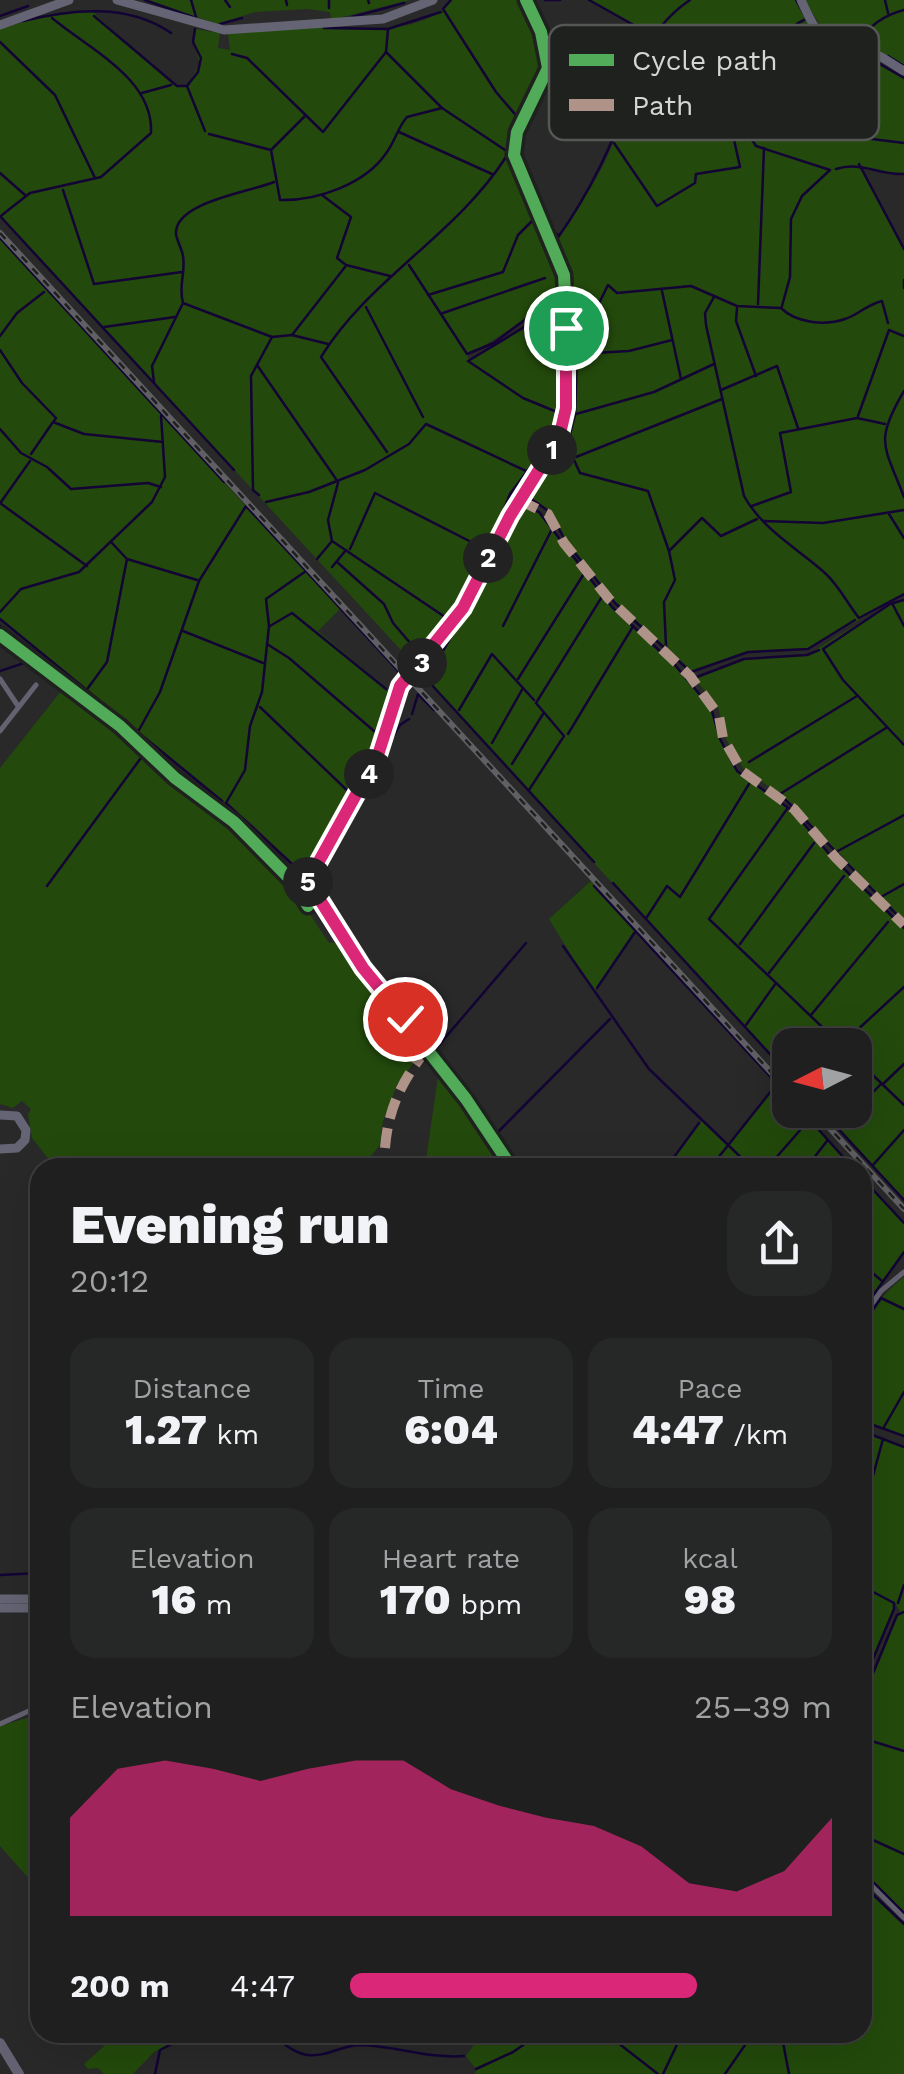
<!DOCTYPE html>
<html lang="en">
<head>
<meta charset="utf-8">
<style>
	body { margin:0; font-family:"Work Sans",sans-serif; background:#262727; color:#f1f3f6; height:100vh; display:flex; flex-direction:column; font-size:38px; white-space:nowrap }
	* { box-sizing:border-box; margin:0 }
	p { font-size:32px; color:#a1a2a4 }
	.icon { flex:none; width:55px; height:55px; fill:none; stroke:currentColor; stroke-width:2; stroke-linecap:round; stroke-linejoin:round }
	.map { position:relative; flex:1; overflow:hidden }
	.drawer { position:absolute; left:30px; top:1158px; width:842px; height:885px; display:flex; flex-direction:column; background:#1e1f1e; border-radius:30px; box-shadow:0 10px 40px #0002,0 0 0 2px #3c3d3c }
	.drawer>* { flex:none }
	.needle { width:65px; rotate:264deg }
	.fabs { position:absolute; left:772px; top:1028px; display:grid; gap:20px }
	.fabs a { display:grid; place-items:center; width:100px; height:100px; border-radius:20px; background:#1e1f1e; box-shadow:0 10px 40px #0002,0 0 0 2px #3c3d3c; font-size:50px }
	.pin { position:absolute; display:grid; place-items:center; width:85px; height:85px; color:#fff; margin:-42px; border:5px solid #fff; border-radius:50%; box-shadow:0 2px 10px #0007 }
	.km { position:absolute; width:50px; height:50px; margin:-25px; border-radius:50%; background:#222; color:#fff; font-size:28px; line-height:50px; text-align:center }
	.round { display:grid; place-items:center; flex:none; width:105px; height:105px; border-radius:30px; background:#262727 }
	.headline { display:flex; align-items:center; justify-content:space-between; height:170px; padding:0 40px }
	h1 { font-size:55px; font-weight:800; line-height:75px }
	.metrics { display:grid; grid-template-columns:repeat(3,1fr); gap:15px; height:170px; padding:10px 40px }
	.metrics div { display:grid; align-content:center; border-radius:25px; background:#262727; text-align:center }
	.metrics b { font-size:42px; font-weight:800 }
	.metrics small { font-size:28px; font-weight:400 }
	.metrics p { font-size:28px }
	.chart { height:280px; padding:20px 40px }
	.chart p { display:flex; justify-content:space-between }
	.chart svg { width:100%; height:180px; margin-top:10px; fill:#db2777; opacity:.7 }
	ul { padding:0 40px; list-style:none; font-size:32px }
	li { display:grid; grid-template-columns:160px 120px 1fr; align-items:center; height:75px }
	li i { height:25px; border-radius:12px; background:#db2777 }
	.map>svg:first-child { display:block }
	.green { fill:#234a0c }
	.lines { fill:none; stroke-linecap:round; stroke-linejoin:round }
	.stream { stroke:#130435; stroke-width:2.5 }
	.street { stroke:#646271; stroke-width:5 }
	.secondary { stroke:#656474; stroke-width:9 }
	.primary { stroke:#646172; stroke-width:10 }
	.rail-casing { stroke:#5f5f64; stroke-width:6 }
	.rail { stroke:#1e211e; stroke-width:2.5; stroke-dasharray:8; stroke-linecap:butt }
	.street-bridge { stroke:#646271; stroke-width:5 }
	.quiet { stroke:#af9288; stroke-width:10; stroke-dasharray:20 10; stroke-linecap:butt }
	.cycleway-casing { stroke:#1e211e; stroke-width:19 }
	.cycleway { stroke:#51ab58; stroke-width:12 }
	.route-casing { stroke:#fff; stroke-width:20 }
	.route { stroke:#db2777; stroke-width:12 }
	.key { fill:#1e211e; stroke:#555755; stroke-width:2.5 }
	.key-label { font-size:28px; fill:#d5d6d4 }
</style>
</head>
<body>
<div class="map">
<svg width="904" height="2074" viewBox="0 0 904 2074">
	<rect width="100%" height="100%" fill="#282928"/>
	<g class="green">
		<path d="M145,0H410L331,20L330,12L307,9L255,12L218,24Z"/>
		<path d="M451,0H519C577,70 519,91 506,154L559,274V289L552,305C522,318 497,340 468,354V359L501,343L540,314L554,312C566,344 570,413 550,444C538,462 522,477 510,494L509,504L473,584L446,624L411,661L0,216V29L50,14L93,12L173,85L187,86L200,64L193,42L195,29L220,33L218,48L230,50L228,34C257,32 286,28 315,27C357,27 422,38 451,0Z"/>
		<path d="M589,0H796L818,39L836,49L859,52L904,78V174L890,175L859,165L904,249V594L808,649L748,652L691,672L616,603L566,542L550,512L528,499L558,453L568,447L575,415L577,354L570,333L566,269L557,239C579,207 602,174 615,138C628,104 634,66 653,36Z"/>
		<path d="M805,0H904V66L860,43L827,37Z"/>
		<path d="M0,238L340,609L318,631L389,690L372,762L304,875L252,824L0,619Z"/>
		<path d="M522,505L545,516L562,545L612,607L684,674L711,708L720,739L737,771L794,812L830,855L904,928V1200L821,1110H855V1045H790V1076L422,676L430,673Z"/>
		<path d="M904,600V922L835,853L798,808L743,768L726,739L718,707L695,679L744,659L807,655L890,604Z"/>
		<path d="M69,681L268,851L329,943L340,942L367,983L422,1052L397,1085L383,1121L380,1145L362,1167H55L32,1138L28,1114L31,1109L22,1101L13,1108L0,1104V768Z"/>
		<path d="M591,881L636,931L594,992L549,919Z"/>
		<path d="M439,1069L507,1167H425Z"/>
		<path d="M777,1084L790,1098V1110H801L853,1167H666L703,1120L727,1144Z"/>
		<path d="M862,1178L904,1223V1252L863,1311Z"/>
		<path d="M904,1277V1436L863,1421C863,1357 849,1320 904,1277Z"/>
		<path d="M862,1431L904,1447V1913L863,1871V1700L900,1611L895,1603L863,1685Z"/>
		<path d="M40,1709V1891L0,1846V1726L30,1717Z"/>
		<path d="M863,1884L904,1924V2074H475L476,2069L466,2056L482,2033L862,2032Z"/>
		<path d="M119,2033H165L173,2042L153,2053L133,2074H104L98,2068L88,2069L84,2064Z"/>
	</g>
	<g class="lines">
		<g class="stream">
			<path d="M145,0L193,17"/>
			<path d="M191,0L196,17"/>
			<path d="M225,0L230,7"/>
			<path d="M286,0L287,5"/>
			<path d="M368,0L369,3"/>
			<path d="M451,0L443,9L496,92L520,120"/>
			<path d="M519,0L529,13"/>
			<path d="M531,0L546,34L551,70"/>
			<path d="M545,0H560"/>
			<path d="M589,0L680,51"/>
			<path d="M796,0L818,39L836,49L859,52L904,78"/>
			<path d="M885,0L888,13"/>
			<path d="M329,8V0"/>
			<path d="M0,16L28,6"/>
			<path d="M94,16L177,86H187L198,72L201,58L193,42L195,29"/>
			<path d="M352,17L404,3"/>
			<path d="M23,21C72,9 128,3 171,33"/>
			<path d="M220,24L242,18"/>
			<path d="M535,25L540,41"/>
			<path d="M324,28L388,29L441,12"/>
			<path d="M388,29L386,52L442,108L505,150"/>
			<path d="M861,41C870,24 885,15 904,10"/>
			<path d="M0,42L55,95L95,178"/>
			<path d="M856,43L872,48"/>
			<path d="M852,51L851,69L862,74L864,81L856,137L904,143"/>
			<path d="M232,54L247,58L323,132L386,52"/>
			<path d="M888,56L904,66"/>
			<path d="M638,64C650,38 666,16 690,0"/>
			<path d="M765,82L857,112"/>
			<path d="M187,86L205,131"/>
			<path d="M142,93L171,85"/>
			<path d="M399,132L492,174"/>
			<path d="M209,134L271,150L280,200C317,201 366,184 387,152C395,141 398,127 407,117L442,108"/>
			<path d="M614,143L657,206L695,183L696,174L740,167L719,71L703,52H687"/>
			<path d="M272,149L305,116"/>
			<path d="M506,154L520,119"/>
			<path d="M521,161C530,184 537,221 558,235"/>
			<path d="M859,164L904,249"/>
			<path d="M836,169C861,161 879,175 904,174"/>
			<path d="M0,173L25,195"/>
			<path d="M63,190L94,284L182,272"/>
			<path d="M322,195L351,217L337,258L346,265L390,276"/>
			<path d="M2,215L30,193L101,177L151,133C154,79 89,49 52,18"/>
			<path d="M0,216L234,470"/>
			<path d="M0,238L224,482"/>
			<path d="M557,239C591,191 613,143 633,88"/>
			<path d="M409,265L467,354L494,343L535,312L552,305L557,297L559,274L542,238"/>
			<path d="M904,280V288"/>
			<path d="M662,291L681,379"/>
			<path d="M714,297L705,313L706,325L744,496C763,530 797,548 825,573C840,587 847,603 859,618L904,594"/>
			<path d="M183,303L272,337L292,335L328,344"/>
			<path d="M758,304L764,148"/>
			<path d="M782,306L790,277L791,219L802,196L830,170L756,146L749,135C755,97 767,37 804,20"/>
			<path d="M366,307L423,417"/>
			<path d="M737,308L736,321L756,376"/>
			<path d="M551,311L468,361L523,398L557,412"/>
			<path d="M443,313L545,278"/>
			<path d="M104,327L175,317"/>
			<path d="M292,335L345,267"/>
			<path d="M0,336L17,313L44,292"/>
			<path d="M0,350L22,383L56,418L54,421"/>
			<path d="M576,350L608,285L617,293L691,286L737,306L781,308C796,323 825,326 845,319C858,315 868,304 882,301L888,323"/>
			<path d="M257,365L336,479"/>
			<path d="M154,382L152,366L183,303C178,285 186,273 183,256C182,249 177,241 176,234C174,202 250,192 274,182"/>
			<path d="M721,390L777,366L798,428"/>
			<path d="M904,391C874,442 884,445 904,497"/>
			<path d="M576,414L654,392L714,364"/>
			<path d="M858,416L889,330L904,336"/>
			<path d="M0,429L21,453L47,467L71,489L148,483L161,487"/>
			<path d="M568,442L575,415L577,354L629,351L672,340"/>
			<path d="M387,452L321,357C369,279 456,235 506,157L510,159L535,218L518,235L503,272L428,295"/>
			<path d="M31,454L53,422L84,434L163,442"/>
			<path d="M576,457L722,399"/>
			<path d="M338,483L328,520L332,541L445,617"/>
			<path d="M259,495L253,490L251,376L272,337"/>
			<path d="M1,502L30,461"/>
			<path d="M266,502L309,492L365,470L409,444L426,424L526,471"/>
			<path d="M0,503L87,566"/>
			<path d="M752,506L791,492L780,433L857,418L885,424"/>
			<path d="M889,514L904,538"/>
			<path d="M763,521L823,523L904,510"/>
			<path d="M112,543L126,558"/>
			<path d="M350,549L375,493L487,550"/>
			<path d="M669,551L648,491L580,473L568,447L558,453L527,496L550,512L566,542L615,603L691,672L748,652L808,649L855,620"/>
			<path d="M317,559L332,541"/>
			<path d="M337,562L384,604L393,623L417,651"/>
			<path d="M481,566L510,494L555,434L563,392V344L554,312"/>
			<path d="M332,567L346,550"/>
			<path d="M306,571L266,599L269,626L262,692L250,726L245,770L226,803L304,875L337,823"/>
			<path d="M904,600L890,604L823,649L843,680L904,745"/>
			<path d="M893,605L904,626"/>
			<path d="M0,612L21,589L79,572L152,502L165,477L161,416"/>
			<path d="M0,619L222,801"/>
			<path d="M0,626L241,821L297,876L369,982L467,1106L507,1168"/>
			<path d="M270,626L292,613L386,689"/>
			<path d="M503,626L552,529"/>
			<path d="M183,631L263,663"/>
			<path d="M267,644L289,658L374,731"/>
			<path d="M666,646L664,602L675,580L669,551L702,518L721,536L757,519"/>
			<path d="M409,663L446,624L471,587"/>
			<path d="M0,671L36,659"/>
			<path d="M422,676L430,673L472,601L517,509L522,505L539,512L612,607L675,665L711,708L720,739L737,771L794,812L830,855L904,928"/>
			<path d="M697,677L744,659L807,655L819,650"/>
			<path d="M518,679L585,572"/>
			<path d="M430,683L594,862"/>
			<path d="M88,688L107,662L127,559L197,580"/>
			<path d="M260,707L352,795"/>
			<path d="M459,710L492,654L534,700"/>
			<path d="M412,714L418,694L434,710"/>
			<path d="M886,728L780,794L904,922"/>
			<path d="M139,730L160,692L199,581L246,506L400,673L389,690L371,764"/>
			<path d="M568,734L632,628"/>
			<path d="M492,743L523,688"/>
			<path d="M749,762L857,696"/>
			<path d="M512,764L543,714"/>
			<path d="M529,790L564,736L536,703L603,595"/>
			<path d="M787,809L709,919L841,1045"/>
			<path d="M836,852L904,815"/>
			<path d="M317,869L400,725L409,719"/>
			<path d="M613,883L790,1076"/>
			<path d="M47,886L146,751"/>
			<path d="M594,886L790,1098"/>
			<path d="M881,897L904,884"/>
			<path d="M647,917L667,886L680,897L749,784"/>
			<path d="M335,918L343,924"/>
			<path d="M352,937C361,978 402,1013 427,1045"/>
			<path d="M740,944L814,843"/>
			<path d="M563,946L649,1069L752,1168"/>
			<path d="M769,973L844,876"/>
			<path d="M597,988L635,932"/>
			<path d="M811,1015L888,922"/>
			<path d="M746,1025L776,983"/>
			<path d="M842,1044L904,987"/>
			<path d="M811,1045L821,1033"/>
			<path d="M855,1058L904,1105"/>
			<path d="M883,1084L904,1064"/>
			<path d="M801,1110L853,1168"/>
			<path d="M821,1110L904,1200"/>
			<path d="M840,1126L880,1085"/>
			<path d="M493,1137L610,1019"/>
			<path d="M873,1165L904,1130"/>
			<path d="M515,1168L471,1099L433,1052L526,943"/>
			<path d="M666,1168L699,1123"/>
			<path d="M710,1168L776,1085"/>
			<path d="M767,1168L809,1120"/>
			<path d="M806,1168L827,1141"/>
			<path d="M862,1178L904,1223"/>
			<path d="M862,1264L882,1281"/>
			<path d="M862,1311L904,1252"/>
			<path d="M862,1326L881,1298L904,1309"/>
			<path d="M862,1421L904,1436"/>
			<path d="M884,1427L904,1392"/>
			<path d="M862,1431L904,1447"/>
			<path d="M862,1445L865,1437"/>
			<path d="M862,1516L883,1439"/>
			<path d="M0,1575L40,1573"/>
			<path d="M862,1586L894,1603V1609L862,1685"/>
			<path d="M898,1603L904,1585"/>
			<path d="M862,1700L897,1615L904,1612"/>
			<path d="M862,1738L904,1751"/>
			<path d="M862,1835L904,1854"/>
			<path d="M862,1871L904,1913"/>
			<path d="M862,1884L904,1924"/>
			<path d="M267,2032C279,2040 295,2054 308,2055C328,2057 341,2045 361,2045C396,2046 429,2059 464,2056"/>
			<path d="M604,2032L658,2074"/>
			<path d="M781,2032L789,2074"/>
			<path d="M476,2069L513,2052L542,2032"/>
			<path d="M155,2074L160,2050L195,2032"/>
			<path d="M663,2074L683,2032"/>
			<path d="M725,2074L754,2032"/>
		</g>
		<g class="street">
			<path d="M421,664L463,608L510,515L559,438L567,408L564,275L514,155L517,132L548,68L541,32L526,0"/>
			<path d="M0,679L18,706"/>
			<path d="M0,731L36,685"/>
			<path d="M343,935L308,881L378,755L395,694L405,681"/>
			<path d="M862,1318L881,1291L904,1272"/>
			<path d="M0,1724L40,1706"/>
			<path d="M862,1876L904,1918"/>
		</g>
		<g class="secondary">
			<path d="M117,0L224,30L383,19L433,0"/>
			<path d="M801,0C825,53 822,34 868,51C881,55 892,64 904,71"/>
			<path d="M0,25L69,0"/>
			<path d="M0,1115L17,1116L26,1130L25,1140L17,1148L0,1149"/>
			<path d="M0,1599H40"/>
			<path d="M0,1608H40"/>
		</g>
		<path class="primary" d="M0,2043L19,2074"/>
		<g class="rail-casing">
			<g id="rail">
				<path d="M0,233L790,1093"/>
				<path d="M813,1110L904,1209"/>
			</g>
		</g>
		<use href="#rail" class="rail"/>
		<path class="street-bridge" d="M405,681L421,664"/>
		<g class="quiet">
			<path d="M519,500L548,514L564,543L609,599L690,676L719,716L723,738L742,771L794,809L836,858L904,925"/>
			<path d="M385,1148C388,1109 402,1080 427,1049"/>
		</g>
		<g class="cycleway-casing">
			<g id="cycleway">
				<path d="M0,635L120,726L175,778L234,822L293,882L308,906"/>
				<path d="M512,1168L466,1099L363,968L307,884L378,755L400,686L463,608L510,515L559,438L565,419L568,352L564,275L514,155L517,132L548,68L541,32L526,0"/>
			</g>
		</g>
		<use href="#cycleway" class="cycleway"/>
	</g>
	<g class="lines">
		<g class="route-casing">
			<path id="route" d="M405,1019L363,968L308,881L378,755L400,686L463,608L510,516L559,438L566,408V328"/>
		</g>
		<use href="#route" class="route"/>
	</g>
	<rect x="549" y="25" width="330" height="115" rx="15" class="key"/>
	<rect x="569" y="54" width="45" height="12" fill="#51ab58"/>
	<rect x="569" y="99" width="45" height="12" fill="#af9288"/>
	<g class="key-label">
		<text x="632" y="70">Cycle path</text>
		<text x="632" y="115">Path</text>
	</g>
</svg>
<div class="fabs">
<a><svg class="needle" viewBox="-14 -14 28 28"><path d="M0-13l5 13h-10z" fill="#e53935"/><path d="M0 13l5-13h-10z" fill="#a1a2a4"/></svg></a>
</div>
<div class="pin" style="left:566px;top:328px;background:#1e9e55"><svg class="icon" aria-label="arrive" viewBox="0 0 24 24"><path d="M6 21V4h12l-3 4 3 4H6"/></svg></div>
<div class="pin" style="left:405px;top:1019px;background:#d93025"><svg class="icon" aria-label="check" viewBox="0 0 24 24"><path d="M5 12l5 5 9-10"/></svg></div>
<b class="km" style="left:552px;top:450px">1</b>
<b class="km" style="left:488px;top:558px">2</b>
<b class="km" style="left:422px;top:663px">3</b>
<b class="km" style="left:369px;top:774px">4</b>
<b class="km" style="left:308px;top:882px">5</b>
<section class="drawer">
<div class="headline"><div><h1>Evening run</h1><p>20:12</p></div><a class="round"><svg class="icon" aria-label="share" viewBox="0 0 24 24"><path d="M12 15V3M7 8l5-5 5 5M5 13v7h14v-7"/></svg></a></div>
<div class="metrics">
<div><p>Distance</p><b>1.27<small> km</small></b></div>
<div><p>Time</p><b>6:04</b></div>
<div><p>Pace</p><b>4:47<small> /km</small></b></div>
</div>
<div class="metrics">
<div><p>Elevation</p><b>16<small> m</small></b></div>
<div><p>Heart rate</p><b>170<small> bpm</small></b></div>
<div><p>kcal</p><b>98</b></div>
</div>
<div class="chart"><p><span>Elevation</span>25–39 m</p>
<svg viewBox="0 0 160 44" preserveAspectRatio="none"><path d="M0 44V20L10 8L20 6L30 8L40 11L50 8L60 6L70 6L80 13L90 17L100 20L110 22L120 27L130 36L140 38L150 33L160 20V44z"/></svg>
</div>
<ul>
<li><b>200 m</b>4:47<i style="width:72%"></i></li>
</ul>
</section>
</div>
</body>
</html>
